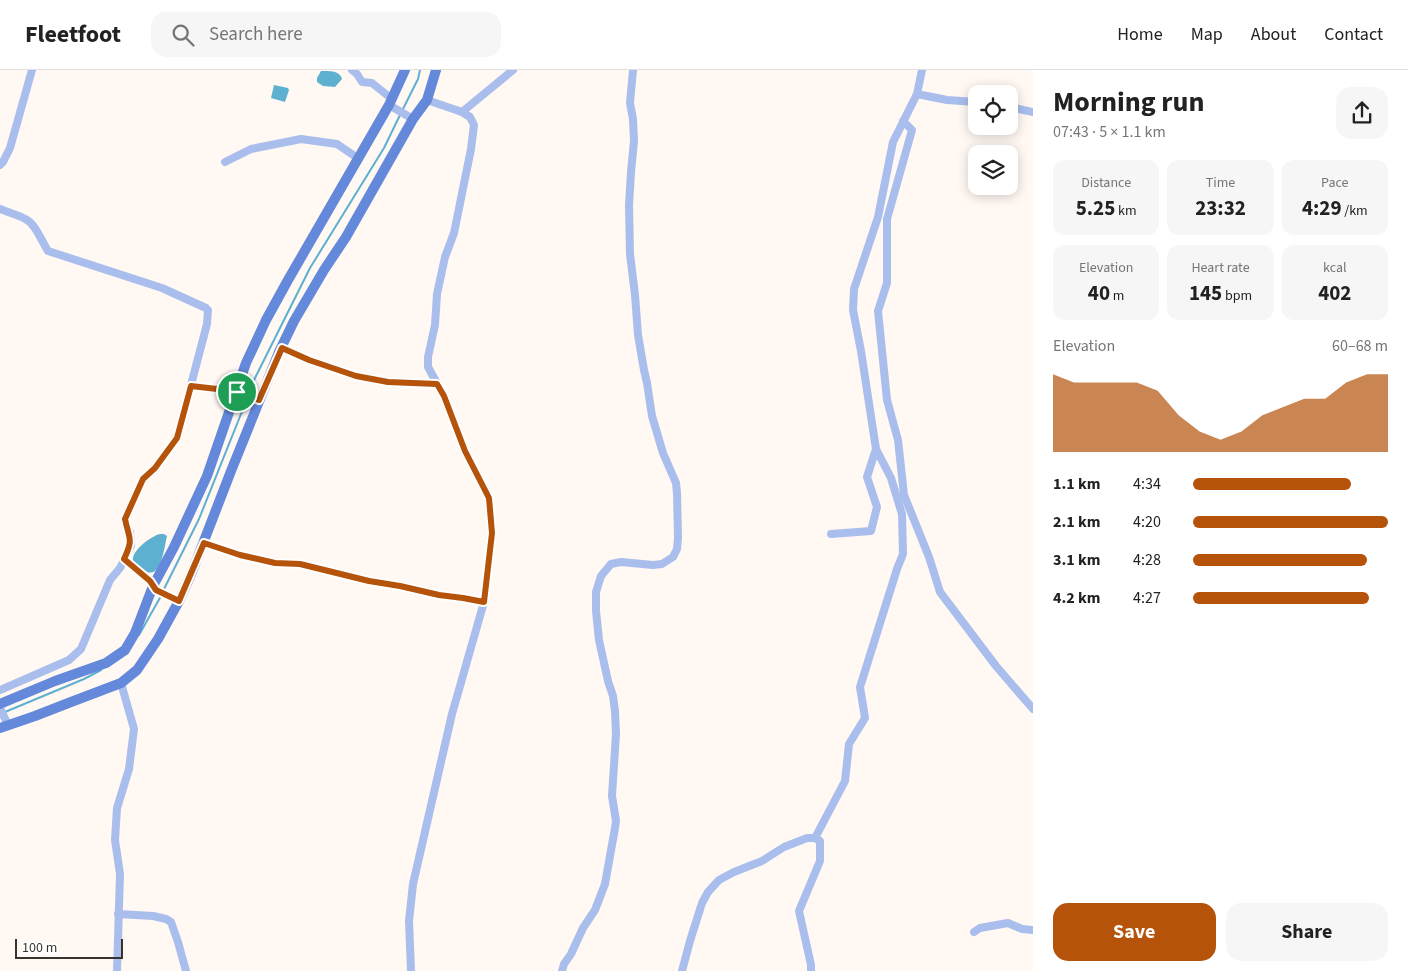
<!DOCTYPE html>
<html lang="en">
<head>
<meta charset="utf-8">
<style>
	body { margin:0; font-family:"Source Sans 3",sans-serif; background:#f6f6f6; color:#222; height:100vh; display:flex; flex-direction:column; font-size:19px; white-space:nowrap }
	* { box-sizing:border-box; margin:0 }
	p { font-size:16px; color:#767676 }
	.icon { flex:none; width:28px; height:28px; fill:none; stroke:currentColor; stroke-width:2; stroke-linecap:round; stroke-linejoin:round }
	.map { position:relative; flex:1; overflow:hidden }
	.sheet { display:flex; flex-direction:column; background:#fff; width:375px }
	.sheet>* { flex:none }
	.controls { position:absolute; left:968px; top:15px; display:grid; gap:10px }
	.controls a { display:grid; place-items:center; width:50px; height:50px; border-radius:10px; background:#fff; box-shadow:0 2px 12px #0003; font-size:25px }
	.scale { position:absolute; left:15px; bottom:12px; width:108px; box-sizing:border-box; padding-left:5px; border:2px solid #38332d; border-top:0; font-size:14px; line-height:18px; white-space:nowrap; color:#38332d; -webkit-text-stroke:4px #fff; paint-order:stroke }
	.pin { position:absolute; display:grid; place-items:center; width:42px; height:42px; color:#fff; margin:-21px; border:2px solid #fff; border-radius:50%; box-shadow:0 1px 5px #0007 }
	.round { display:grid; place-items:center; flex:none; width:52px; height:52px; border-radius:15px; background:#f6f6f6 }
	.headline { display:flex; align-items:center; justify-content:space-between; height:85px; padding:0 20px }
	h1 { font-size:28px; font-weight:700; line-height:38px }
	.metrics { display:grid; grid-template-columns:repeat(3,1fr); gap:8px; height:85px; padding:5px 20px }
	.metrics div { display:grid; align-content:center; border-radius:12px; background:#f6f6f6; text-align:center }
	.metrics b { font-size:21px; font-weight:700 }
	.metrics small { font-size:14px; font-weight:400 }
	.metrics p { font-size:14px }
	.chart { height:140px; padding:10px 20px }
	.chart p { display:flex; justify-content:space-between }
	.chart svg { width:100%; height:90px; margin-top:5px; fill:#b45309; opacity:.7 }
	.cta { display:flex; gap:10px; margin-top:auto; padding:10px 20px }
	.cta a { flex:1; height:58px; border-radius:15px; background:#b45309; color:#fff; font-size:20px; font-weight:700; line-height:58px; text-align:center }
	.cta a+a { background:#f6f6f6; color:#222 }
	ul { padding:0 20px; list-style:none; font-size:16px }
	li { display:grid; grid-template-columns:80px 60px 1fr; align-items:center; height:38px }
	li i { height:12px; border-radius:6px; background:#b45309 }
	header { display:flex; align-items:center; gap:30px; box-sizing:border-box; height:70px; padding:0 25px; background:#fff; border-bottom:1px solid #e0e0e0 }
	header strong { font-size:24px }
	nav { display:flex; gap:28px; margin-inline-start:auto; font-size:18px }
	.search { width:350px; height:45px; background:#f6f6f6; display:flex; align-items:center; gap:12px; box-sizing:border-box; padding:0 18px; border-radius:15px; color:#767676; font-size:19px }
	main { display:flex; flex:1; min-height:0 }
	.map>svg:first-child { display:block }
	.water { fill:#5eb0d1 }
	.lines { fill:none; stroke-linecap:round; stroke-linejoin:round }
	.stream { stroke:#5eb0d1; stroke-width:2 }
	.minor { stroke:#a9beec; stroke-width:8 }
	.major { stroke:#6489db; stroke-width:10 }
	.route-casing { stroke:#fff; stroke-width:10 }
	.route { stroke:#b45309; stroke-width:6 }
</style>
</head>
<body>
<header>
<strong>Fleetfoot</strong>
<div class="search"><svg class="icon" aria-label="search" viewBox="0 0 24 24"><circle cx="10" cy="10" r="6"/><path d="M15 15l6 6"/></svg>Search here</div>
<nav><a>Home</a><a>Map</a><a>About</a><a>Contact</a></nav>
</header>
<main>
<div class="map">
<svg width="1033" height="901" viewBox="0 0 1033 901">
	<rect width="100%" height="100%" fill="#fff8f3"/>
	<g class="water">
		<path d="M321,1C328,1 340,0 342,9L335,17L323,16L317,12V8Z"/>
		<path d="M274,15L288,18L289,20L285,32L271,28Z"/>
		<path d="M160,464H164L167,466C164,478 161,514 142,499C139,497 134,494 133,491C131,481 151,466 160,464Z"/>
	</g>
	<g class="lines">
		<g class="stream">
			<path d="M402,41L418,9L420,0"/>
			<path d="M249,324L255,308L310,198L384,78L400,45"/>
			<path d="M163,521L199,449L247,329"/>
			<path d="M139,565L161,526"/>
			<path d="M5,642L84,609L101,600"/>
		</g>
		<g class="minor">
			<path d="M352,0L357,4L362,12L372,13L392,29"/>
			<path d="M922,0L917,24L947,30L976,32"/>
			<path d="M389,35L413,49"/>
			<path d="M1009,37L1033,42"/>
			<path d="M462,42L513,0"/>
			<path d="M903,51L912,60L887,149V213L878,241L887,330L898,370L904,425L929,487L940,522L996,596L1033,639"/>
			<path d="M225,92L251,79L301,69L337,74L359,89"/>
			<path d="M0,95L3,92L10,78L32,0"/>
			<path d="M0,139C9,143 19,145 27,150C36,155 42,172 48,181L162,218L206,238L208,240L207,254L177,368L155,398L143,409L134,427L125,449L126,456L130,462L131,476L120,498L110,510L81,579L69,590L0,620"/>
			<path d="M281,278L309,290L356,306L388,312L437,314"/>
			<path d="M191,316L217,319L227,323L237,322L259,330"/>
			<path d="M831,464L871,461L877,437L867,407L876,379"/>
			<path d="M204,473L240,485L275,493L300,494L369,511L400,516L439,525L456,527L484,532"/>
			<path d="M125,489L150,511L156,520L179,531"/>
			<path d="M0,638L8,655"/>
			<path d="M118,844L153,846L166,849L171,852L178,872L186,901"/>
			<path d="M974,862L980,858L1008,853L1022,859L1033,860"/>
			<path d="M117,901L120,804L115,770L117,738L129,699L134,659L121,613"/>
			<path d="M411,901L409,851L413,814L452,644L484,532L492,463L489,428L465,381L444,326L428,297V287L435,255L437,224L445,187L454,163L471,79L474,55L470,47L462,42L427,30"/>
			<path d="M562,901L564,894L571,884L583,858L595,840L605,814L615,758L616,751L612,726L616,664L615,641L613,626L608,611L599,570L596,541V522L601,506L611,494L621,492L653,495L662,494L673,487L677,479L678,468L677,423L676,413L663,383L652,346L647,313L644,300L638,265L635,225L630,184L629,135L631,102L634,71L633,49L630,33L633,0"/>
			<path d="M682,901L690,871L702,833L708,822L719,810L734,802L762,791L784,777L807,768H815"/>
			<path d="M811,901V895L799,841L820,791V771L815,768L845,711L849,674L865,648L860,617L897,499L903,484L902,444L891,408L876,379L861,281L853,240L854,219L878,147L893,72L917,24"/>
		</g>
		<g class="major">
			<path d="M0,634L55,611L106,593L125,580L135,563L153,516L174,477L207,406L246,293L266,250L288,210L389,35L405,0"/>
			<path d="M0,658L35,646L71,632L121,613L137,600L158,569L179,531L192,502L231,401L279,282L294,251L324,200L346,167L413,49L427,30L436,0"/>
		</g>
	</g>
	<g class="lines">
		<g class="route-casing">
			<path id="route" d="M282,278L309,290L356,306L388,312L437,314L444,326L465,381L489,428L492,463L484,532L463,528L439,525L400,516L369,511L300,494L275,493L240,485L204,473L179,531L156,520L150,511L124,489C134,468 129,469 125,449L143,409L155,398L177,368L191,316L217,319L227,323L237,322L259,330Z"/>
		</g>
		<use href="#route" class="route"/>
	</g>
</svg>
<div class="controls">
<a><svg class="icon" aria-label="locate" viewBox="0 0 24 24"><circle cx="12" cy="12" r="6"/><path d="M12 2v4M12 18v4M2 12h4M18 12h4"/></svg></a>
<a><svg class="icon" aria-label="layers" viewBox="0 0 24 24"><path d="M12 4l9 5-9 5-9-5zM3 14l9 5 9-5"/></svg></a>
</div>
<div class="scale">100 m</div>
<div class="pin" style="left:237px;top:322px;background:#1e9e55"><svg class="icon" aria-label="arrive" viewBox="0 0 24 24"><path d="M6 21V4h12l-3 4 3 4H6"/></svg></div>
</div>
<section class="sheet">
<div class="headline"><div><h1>Morning run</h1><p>07:43 · 5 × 1.1 km</p></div><a class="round"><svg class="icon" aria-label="share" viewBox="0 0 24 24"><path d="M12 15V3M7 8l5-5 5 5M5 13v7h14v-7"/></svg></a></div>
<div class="metrics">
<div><p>Distance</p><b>5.25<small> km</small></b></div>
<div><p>Time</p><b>23:32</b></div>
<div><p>Pace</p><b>4:29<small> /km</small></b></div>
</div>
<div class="metrics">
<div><p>Elevation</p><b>40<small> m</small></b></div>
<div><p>Heart rate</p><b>145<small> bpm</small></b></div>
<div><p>kcal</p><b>402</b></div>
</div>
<div class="chart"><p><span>Elevation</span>60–68 m</p>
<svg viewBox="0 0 160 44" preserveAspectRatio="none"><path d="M0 44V6L10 10L20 10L30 10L40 10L50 14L60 26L70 34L80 38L90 34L100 26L110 22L120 18L130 18L140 10L150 6L160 6V44z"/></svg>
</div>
<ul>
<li><b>1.1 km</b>4:34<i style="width:81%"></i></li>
<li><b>2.1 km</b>4:20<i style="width:100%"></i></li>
<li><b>3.1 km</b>4:28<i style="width:89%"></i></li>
<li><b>4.2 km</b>4:27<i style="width:90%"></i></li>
</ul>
<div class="cta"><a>Save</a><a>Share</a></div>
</section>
</main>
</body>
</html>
